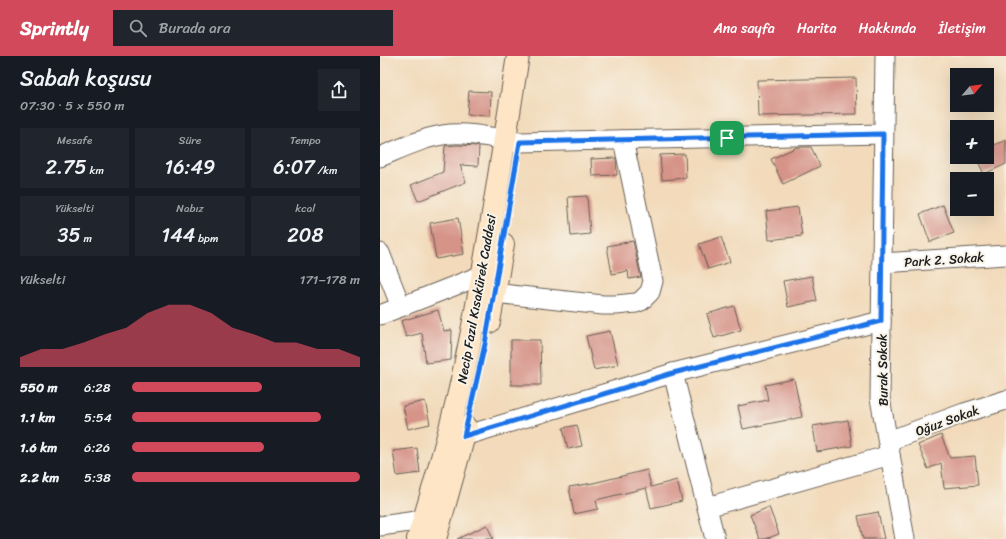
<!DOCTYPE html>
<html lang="tr">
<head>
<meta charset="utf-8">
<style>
	body { margin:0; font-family:Sriracha,sans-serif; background:#20242c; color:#f1f3f6; height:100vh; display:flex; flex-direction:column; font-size:15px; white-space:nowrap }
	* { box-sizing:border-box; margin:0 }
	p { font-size:13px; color:#9ea1a6 }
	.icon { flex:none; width:22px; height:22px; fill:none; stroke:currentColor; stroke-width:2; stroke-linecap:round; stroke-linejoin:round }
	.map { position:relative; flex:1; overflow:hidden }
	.side { display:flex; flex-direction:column; background:#171b24; width:380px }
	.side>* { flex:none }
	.needle { width:26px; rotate:62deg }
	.controls { position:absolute; left:570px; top:12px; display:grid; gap:8px }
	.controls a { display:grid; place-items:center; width:44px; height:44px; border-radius:0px; background:#171b24; box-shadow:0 4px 16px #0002; font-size:20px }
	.pin { position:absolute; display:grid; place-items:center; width:34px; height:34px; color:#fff; margin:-17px; border-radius:8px; box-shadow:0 2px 6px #0006 }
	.round { display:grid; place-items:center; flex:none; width:42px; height:42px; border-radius:0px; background:#20242c }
	.headline { display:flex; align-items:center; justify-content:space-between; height:68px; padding:0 20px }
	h1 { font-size:22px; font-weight:600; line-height:30px }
	.metrics { display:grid; grid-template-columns:repeat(3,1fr); gap:6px; height:68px; padding:4px 20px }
	.metrics div { display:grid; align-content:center; border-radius:0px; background:#20242c; text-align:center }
	.metrics b { font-size:20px; font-weight:600 }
	.metrics small { font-size:11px; font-weight:400 }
	.metrics p { font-size:11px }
	.chart { height:112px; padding:8px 20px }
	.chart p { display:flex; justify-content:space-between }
	.chart svg { width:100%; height:72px; margin-top:4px; fill:#d1495b; opacity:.7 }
	ul { padding:0 20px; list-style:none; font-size:13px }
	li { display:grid; grid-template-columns:64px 48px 1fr; align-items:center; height:30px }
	li i { height:10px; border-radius:5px; background:#d1495b }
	header { display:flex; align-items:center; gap:24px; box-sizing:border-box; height:56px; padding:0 20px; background:#d1495b; color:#fff }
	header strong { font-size:19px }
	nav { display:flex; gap:22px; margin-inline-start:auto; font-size:14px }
	.search { width:280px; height:36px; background:#20242c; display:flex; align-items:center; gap:10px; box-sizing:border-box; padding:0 14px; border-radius:0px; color:#9ea1a6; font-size:15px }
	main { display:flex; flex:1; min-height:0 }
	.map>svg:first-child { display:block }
	.building { fill:#d69388 }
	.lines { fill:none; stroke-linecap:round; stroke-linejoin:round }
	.street-casing { stroke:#675e53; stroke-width:21 }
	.secondary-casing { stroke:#675e53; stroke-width:24 }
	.street { stroke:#fff; stroke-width:19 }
	.secondary { stroke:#fde5c5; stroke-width:22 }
	.route-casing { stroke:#fff; stroke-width:8 }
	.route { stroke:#1a73e8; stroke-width:5 }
	.labels { text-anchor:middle; stroke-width:4; stroke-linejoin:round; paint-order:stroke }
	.street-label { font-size:13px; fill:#1c1c1c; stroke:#f7f3e8 }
</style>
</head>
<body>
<header>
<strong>Sprintly</strong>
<div class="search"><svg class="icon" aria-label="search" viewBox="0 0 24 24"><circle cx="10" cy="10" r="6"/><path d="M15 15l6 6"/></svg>Burada ara</div>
<nav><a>Ana sayfa</a><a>Harita</a><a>Hakkında</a><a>İletişim</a></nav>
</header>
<main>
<section class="side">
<div class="headline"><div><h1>Sabah koşusu</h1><p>07:30 · 5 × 550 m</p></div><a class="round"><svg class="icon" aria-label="share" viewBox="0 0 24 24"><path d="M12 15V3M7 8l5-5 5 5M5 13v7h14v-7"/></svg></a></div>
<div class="metrics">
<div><p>Mesafe</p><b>2.75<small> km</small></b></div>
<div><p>Süre</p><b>16:49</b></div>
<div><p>Tempo</p><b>6:07<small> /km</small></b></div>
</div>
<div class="metrics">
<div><p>Yükselti</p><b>35<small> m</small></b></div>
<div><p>Nabız</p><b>144<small> bpm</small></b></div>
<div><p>kcal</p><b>208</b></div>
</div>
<div class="chart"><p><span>Yükselti</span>171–178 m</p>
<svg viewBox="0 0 160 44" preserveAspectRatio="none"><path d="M0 44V38L10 33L20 33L30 29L40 24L50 20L60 11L70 6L80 6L90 11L100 20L110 24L120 29L130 29L140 33L150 33L160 38V44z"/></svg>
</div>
<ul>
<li><b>550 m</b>6:28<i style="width:57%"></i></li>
<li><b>1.1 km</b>5:54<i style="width:83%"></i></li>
<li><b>1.6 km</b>6:26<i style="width:58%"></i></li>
<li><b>2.2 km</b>5:38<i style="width:100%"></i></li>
</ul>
</section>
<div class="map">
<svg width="626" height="483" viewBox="0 0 626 483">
	<rect width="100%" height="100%" fill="#f7f3e8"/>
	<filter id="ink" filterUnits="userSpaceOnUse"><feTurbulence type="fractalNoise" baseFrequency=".025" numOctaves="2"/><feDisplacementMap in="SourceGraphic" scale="8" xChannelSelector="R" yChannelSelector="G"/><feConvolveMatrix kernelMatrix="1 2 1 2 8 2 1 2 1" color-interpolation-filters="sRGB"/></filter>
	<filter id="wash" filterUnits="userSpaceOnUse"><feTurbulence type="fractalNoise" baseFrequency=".012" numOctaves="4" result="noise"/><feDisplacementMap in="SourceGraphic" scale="16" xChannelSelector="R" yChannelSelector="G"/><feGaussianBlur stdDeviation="0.9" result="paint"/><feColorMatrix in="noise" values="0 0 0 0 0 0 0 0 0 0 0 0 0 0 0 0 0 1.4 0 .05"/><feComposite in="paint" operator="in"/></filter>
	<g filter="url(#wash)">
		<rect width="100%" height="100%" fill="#f2daba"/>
		<g id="blocks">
			<g class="building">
				<path d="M476,22L477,58L378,60L377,24Z"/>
				<path d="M89,35L111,36L110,60L87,59Z"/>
				<path d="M626,84V108L604,118L596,101H607V92Z"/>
				<path d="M78,89L99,90L98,110L80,109L86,126L38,145L31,129L63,116L65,90Z"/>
				<path d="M417,91H431L440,110L403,128L391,103Z"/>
				<path d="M305,98L306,122L282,124L280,99Z"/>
				<path d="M236,102L237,119L212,120L211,103Z"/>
				<path d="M207,140L210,178L191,180L188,141Z"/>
				<path d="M563,149L574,177L550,186L540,158Z"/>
				<path d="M418,151L422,180L389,184L386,155Z"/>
				<path d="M78,162L84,198L56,203L50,167Z"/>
				<path d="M341,181L350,206L328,213L319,188Z"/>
				<path d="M253,185L261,221L249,223L248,215L232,218L227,190Z"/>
				<path d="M432,220L437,245L408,251L403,225Z"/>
				<path d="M354,250L361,274L334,282L327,258Z"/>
				<path d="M58,254L64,275L72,274L71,304L46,307L42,277L26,281L21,265Z"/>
				<path d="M230,275L238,309L214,314L206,280Z"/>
				<path d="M131,284H160L161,329H131Z"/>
				<path d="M414,323L422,361L363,373L358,350L388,344L385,329Z"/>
				<path d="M45,345L50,368L28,373L23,350Z"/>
				<path d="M468,364L472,390L437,396L433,370Z"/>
				<path d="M197,369L202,390L188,393L183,372Z"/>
				<path d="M561,379L570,402L595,400L598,429L564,432L561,407L548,413L538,389Z"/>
				<path d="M37,392L40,417L17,420L13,395Z"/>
				<path d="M267,414L271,431L297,424L302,445L271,452L266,432L216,444L218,453L194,458L189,431L213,427Z"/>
				<path d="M389,451L399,478L385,483H380L370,459Z"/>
				<path d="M498,456L504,483H483L478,460Z"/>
				<path d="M107,469L113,483H77Z"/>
			</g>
		</g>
	</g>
	<g filter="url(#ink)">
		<use href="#blocks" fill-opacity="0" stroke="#675e53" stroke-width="1"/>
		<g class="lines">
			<g class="street-casing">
				<g id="street">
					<path d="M505,0L500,342L525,483"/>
					<path d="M0,101C22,92 46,80 70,78C92,76 117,83 140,86L503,78"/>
					<path d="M0,197L21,251"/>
					<path d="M502,207L626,199"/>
					<path d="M114,237L223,249H236L256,247L261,245L270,236L273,225L243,84"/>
					<path d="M0,259L102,219"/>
					<path d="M293,317L335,483"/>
					<path d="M84,380L293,317L501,265"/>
					<path d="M508,385L584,357L626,344"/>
					<path d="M327,451L510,399"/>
					<path d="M0,470L44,464"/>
				</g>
			</g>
			<g class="secondary-casing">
				<g id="secondary">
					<path d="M109,266L123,188"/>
					<path d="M38,483C53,435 67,386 79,337C104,226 120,112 138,0"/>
					<path d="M55,483L86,372"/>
				</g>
			</g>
			<use href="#street" class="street"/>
			<use href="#secondary" class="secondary"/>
		</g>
	</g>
	<g class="lines" filter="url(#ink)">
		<g class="route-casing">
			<path id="route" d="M503,78L501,265L293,317L84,380L105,288L140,86Z"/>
		</g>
		<use href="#route" class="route"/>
	</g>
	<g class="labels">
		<g class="street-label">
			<text transform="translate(564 203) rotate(-4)" y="5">Park 2. Sokak</text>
			<text transform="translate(96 243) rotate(-80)" y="5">Necip Fazıl Kısakürek Caddesi</text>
			<text transform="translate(502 314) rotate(-91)" y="5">Burak Sokak</text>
			<text transform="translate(567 364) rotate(-20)" y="5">Oğuz Sokak</text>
		</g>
	</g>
</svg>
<div class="controls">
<a><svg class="needle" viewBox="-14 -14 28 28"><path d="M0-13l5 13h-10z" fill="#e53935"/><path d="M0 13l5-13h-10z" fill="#9ea1a6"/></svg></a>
<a>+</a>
<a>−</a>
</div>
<div class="pin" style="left:347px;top:82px;background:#1e9e55"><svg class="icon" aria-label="arrive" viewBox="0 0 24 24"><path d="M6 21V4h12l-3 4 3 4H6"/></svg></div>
</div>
</main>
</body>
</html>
